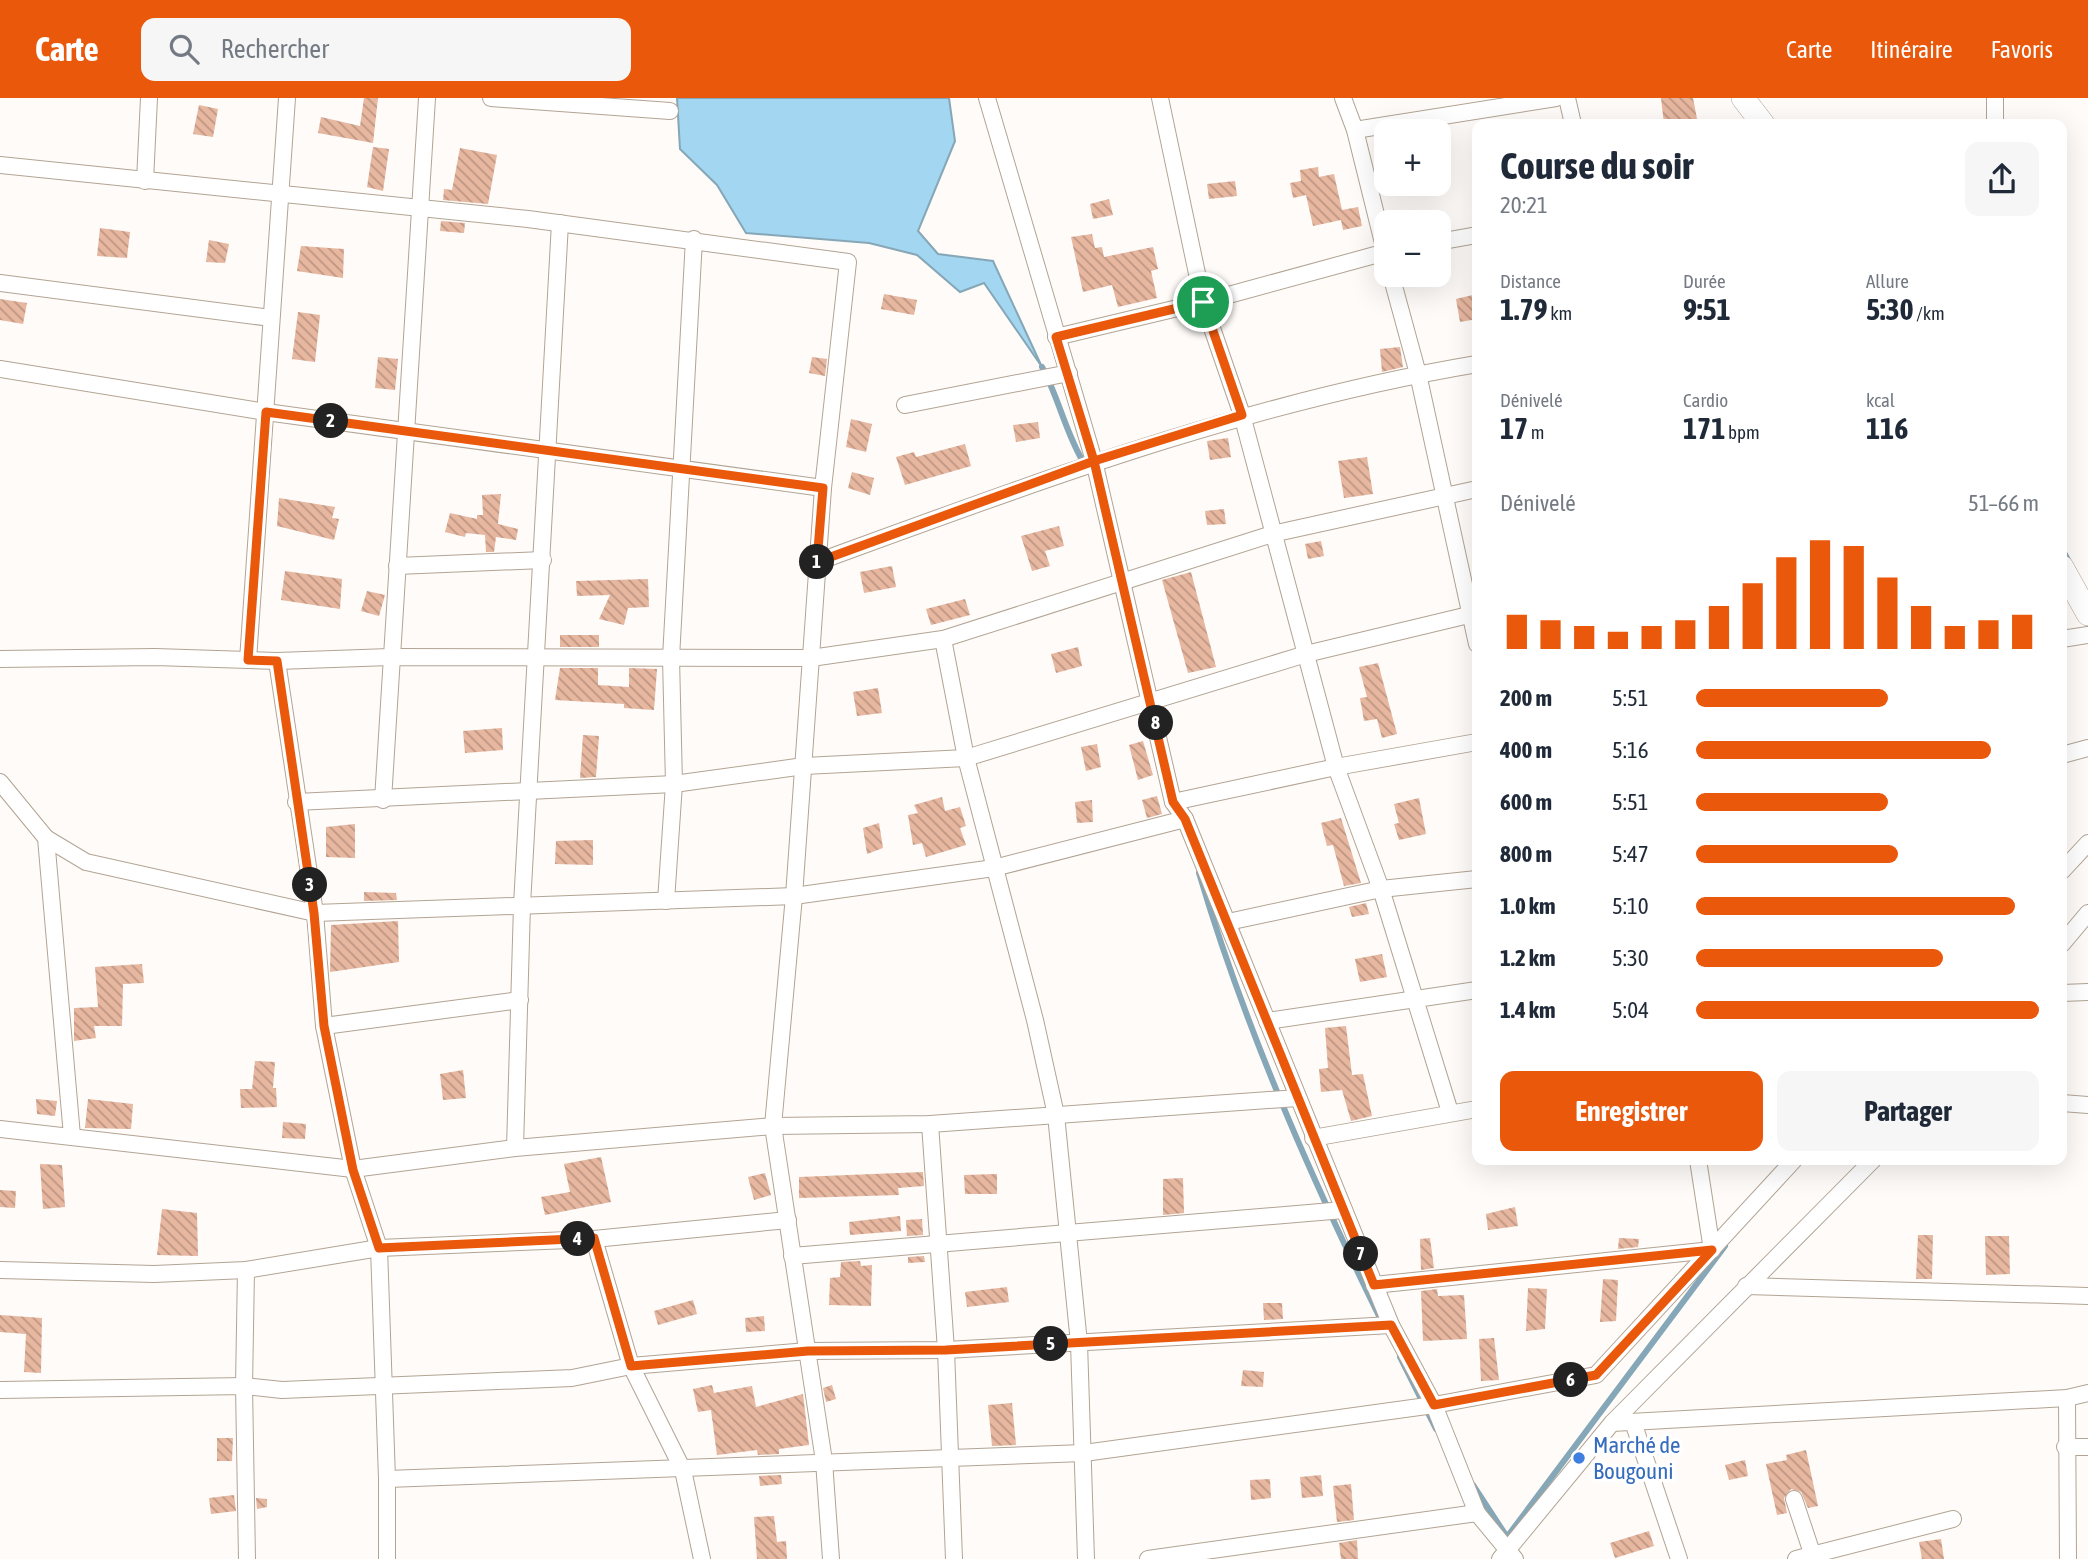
<!DOCTYPE html>
<html lang="fr">
<head>
<meta charset="utf-8">
<style>
	body { margin:0; font-family:"Asap Condensed",sans-serif; background:#f6f6f7; color:#1f2937; height:100vh; display:flex; flex-direction:column; font-size:26px; white-space:nowrap }
	* { box-sizing:border-box; margin:0 }
	p { font-size:23px; color:#747a83 }
	.icon { flex:none; width:38px; height:38px; fill:none; stroke:currentColor; stroke-width:2; stroke-linecap:round; stroke-linejoin:round }
	.map { position:relative; flex:1; overflow:hidden }
	.panel { position:absolute; left:1472px; top:21px; width:595px; height:1046px; display:flex; flex-direction:column; background:#fff; border-radius:14px; box-shadow:0 7px 28px #0002 }
	.panel>* { flex:none }
	.fabs { position:absolute; left:1374px; top:21px; display:grid; gap:14px }
	.fabs a { display:grid; place-items:center; width:77px; height:77px; border-radius:14px; background:#fff; box-shadow:0 7px 28px #0002; font-size:35px }
	.pin { position:absolute; display:grid; place-items:center; width:60px; height:60px; color:#fff; margin:-30px; border:4px solid #fff; border-radius:50%; box-shadow:0 2px 7px #0007 }
	.km { position:absolute; width:35px; height:35px; margin:-18px; border-radius:50%; background:#222; color:#fff; font-size:19px; line-height:35px; text-align:center }
	.round { display:grid; place-items:center; flex:none; width:74px; height:74px; border-radius:14px; background:#f6f6f7 }
	.summary { display:flex; align-items:center; justify-content:space-between; height:119px; padding:0 28px }
	h1 { font-size:38px; font-weight:700; line-height:52px }
	.figures { display:grid; grid-template-columns:repeat(3,1fr); gap:10px; height:119px; padding:7px 28px }
	.figures div { display:grid; align-content:center }
	.figures b { font-size:30px; font-weight:700 }
	.figures small { font-size:19px; font-weight:400 }
	.figures p { font-size:19px }
	.chart { height:196px; padding:14px 28px }
	.chart p { display:flex; justify-content:space-between }
	.chart svg { width:100%; height:126px; margin-top:7px; stroke:#ea580c; stroke-width:6 }
	.primary-button { display:flex; gap:14px; margin-top:auto; padding:14px 28px }
	.primary-button a { flex:1; height:80px; border-radius:14px; background:#ea580c; color:#fff; font-size:28px; font-weight:700; line-height:80px; text-align:center }
	.primary-button a+a { background:#f6f6f7; color:#1f2937 }
	ul { padding:0 28px; list-style:none; font-size:23px }
	li { display:grid; grid-template-columns:112px 84px 1fr; align-items:center; height:52px }
	li i { height:18px; border-radius:9px; background:#ea580c }
	header { display:flex; align-items:center; gap:42px; box-sizing:border-box; height:98px; padding:0 35px; background:#ea580c; color:#fff }
	header strong { font-size:33px }
	nav { display:flex; gap:38px; margin-inline-start:auto; font-size:24px }
	.search { width:490px; height:63px; background:#f6f6f7; display:flex; align-items:center; gap:18px; box-sizing:border-box; padding:0 24px; border-radius:14px; color:#747a83; font-size:26px }
	.map>svg:first-child { display:block }
	.water { fill:#a3d6f0; stroke:#85a7b7; stroke-width:2 }
	.lines { fill:none; stroke-linecap:round; stroke-linejoin:round }
	.stream { stroke:#85a7b7; stroke-width:6 }
	.building { fill:url(#building-back-hatch) }
	.street-casing { stroke:#b2a494; stroke-width:18 }
	.secondary-casing { stroke:#b2a494; stroke-width:24 }
	.street { stroke:#fff; stroke-width:16 }
	.secondary { stroke:#fff; stroke-width:23 }
	.route-casing { stroke:#fff; stroke-width:14 }
	.route { stroke:#ea580c; stroke-width:9 }
	.shop-dot { fill:#3f7fe0; stroke:#fff; stroke-width:2.5 }
	.labels { text-anchor:middle; stroke-width:7; stroke-linejoin:round; paint-order:stroke }
	.shop-label { font-size:23px; fill:#366cbe; stroke:#fff; text-anchor:start }
</style>
</head>
<body>
<header>
<strong>Carte</strong>
<div class="search"><svg class="icon" aria-label="search" viewBox="0 0 24 24"><circle cx="10" cy="10" r="6"/><path d="M15 15l6 6"/></svg>Rechercher</div>
<nav><a>Carte</a><a>Itinéraire</a><a>Favoris</a></nav>
</header>
<div class="map">
<svg width="2088" height="1461" viewBox="0 0 2088 1461">
	<defs>
		<pattern id="building-back-hatch" width="6" height="6" patternUnits="userSpaceOnUse" patternTransform="scale(1.75)"><rect width="6" height="6" fill="#e7b7a0"/><path d="M-1 5l2 2M0 0l6 6M5-1l2 2" fill="none" stroke="#bd9683"/></pattern>
	</defs>
	<rect width="100%" height="100%" fill="#fefbf8"/>
	<path class="water" d="M677,0H949L955,43L918,133L938,156L993,163L1042,269L984,185L960,194L917,157L869,145L746,135L717,87L680,51Z"/>
	<g class="lines">
		<g class="stream">
			<path d="M1042,269C1059,300 1066,337 1085,367"/>
			<path d="M2062,451L2069,464"/>
			<path d="M1199,775C1244,927 1309,1075 1379,1218"/>
			<path d="M1400,1259L1436,1331"/>
			<path d="M1473,1387L1507,1439L1725,1148"/>
		</g>
	</g>
	<g class="building">
		<path d="M364,0H378L373,45L318,35L321,19L360,28Z"/>
		<path d="M1661,0H1693L1698,26H1664Z"/>
		<path d="M199,7L218,11L213,39L193,36Z"/>
		<path d="M373,49L389,51L383,93L367,89Z"/>
		<path d="M460,50L497,57L488,106L443,102L444,91L452,92Z"/>
		<path d="M1318,69L1319,79L1334,76L1342,112L1358,109L1362,128L1343,132L1341,122L1313,128L1306,97L1293,100L1290,85L1301,83L1300,72Z"/>
		<path d="M1235,83L1237,98L1209,101L1207,86Z"/>
		<path d="M1109,101L1113,117L1093,121L1090,106Z"/>
		<path d="M441,123L465,125L464,135L440,133Z"/>
		<path d="M100,130L130,134L127,160L97,158Z"/>
		<path d="M1092,136L1095,150L1102,149L1104,159L1153,149L1158,171L1151,173L1157,200L1118,209L1112,187L1083,194L1071,139Z"/>
		<path d="M209,142L229,146L225,165L206,164Z"/>
		<path d="M301,148L344,151L343,180L297,173Z"/>
		<path d="M884,196L917,202L914,217L881,211Z"/>
		<path d="M1477,196V221L1460,224L1456,201Z"/>
		<path d="M0,201L27,205L23,226L0,222Z"/>
		<path d="M298,214L320,217L315,264L292,261Z"/>
		<path d="M1400,249L1403,269L1382,274L1380,251Z"/>
		<path d="M378,259L398,261L395,292L375,290Z"/>
		<path d="M812,259L827,261L825,278L809,275Z"/>
		<path d="M851,321L872,326L866,354L846,349Z"/>
		<path d="M1038,324L1040,340L1016,344L1013,327Z"/>
		<path d="M1228,340L1231,359L1210,362L1207,343Z"/>
		<path d="M965,346L971,368L905,387L896,359L914,354L916,359Z"/>
		<path d="M1367,359L1373,396L1344,400L1338,363Z"/>
		<path d="M852,374L874,380L870,397L848,390Z"/>
		<path d="M501,396L498,426L518,431L516,442L496,439L494,454H486L485,437L466,435L465,439L445,434L450,415L477,421V417H483L482,397Z"/>
		<path d="M279,400L335,409L332,420L339,421L334,442L277,428Z"/>
		<path d="M1224,411L1226,426L1207,427L1205,413Z"/>
		<path d="M1059,428L1064,448L1045,453L1050,468L1032,473L1021,438Z"/>
		<path d="M1321,443L1324,458L1308,461L1305,446Z"/>
		<path d="M892,468L896,489L864,495L860,474Z"/>
		<path d="M285,473L342,481L340,511L281,502Z"/>
		<path d="M1191,474L1216,569L1188,575L1162,482Z"/>
		<path d="M648,481L649,509L628,510L624,527L599,521L610,497L577,498L576,483Z"/>
		<path d="M367,493L385,497L379,518L361,513Z"/>
		<path d="M965,501L970,517L931,527L926,511Z"/>
		<rect x="560" y="537" width="39" height="12"/>
		<path d="M1078,549L1082,568L1056,575L1051,556Z"/>
		<path d="M1378,565L1397,636L1382,640L1377,621L1364,623L1360,600L1367,599L1359,569Z"/>
		<path d="M560,570H598V587L629,589V570L657,571L654,612L624,610V606L555,602Z"/>
		<path d="M878,590L882,615L857,618L853,594Z"/>
		<path d="M502,630L503,652L465,655L463,633Z"/>
		<path d="M583,637L599,638L596,679L580,680Z"/>
		<path d="M1143,643L1153,677L1138,682L1129,647Z"/>
		<path d="M1097,646L1101,669L1086,673L1081,649Z"/>
		<path d="M1157,698L1162,716L1147,720L1142,702Z"/>
		<path d="M942,699L945,713L960,709L966,728L960,730L966,747L926,759L922,745L913,747L908,717L918,715L914,707Z"/>
		<path d="M1419,700L1426,736L1399,742L1394,726L1399,725L1394,706Z"/>
		<path d="M1092,702L1093,724L1077,725L1075,704Z"/>
		<path d="M1341,720L1361,785L1344,788L1333,747L1327,748L1321,725Z"/>
		<path d="M879,725L883,750L867,756L863,730Z"/>
		<path d="M355,726V760L326,759V729Z"/>
		<path d="M593,742V767L555,766L556,743Z"/>
		<path d="M364,794L396,795L397,802L364,803Z"/>
		<path d="M1366,805L1369,816L1352,819L1349,809Z"/>
		<path d="M398,823L399,864L330,874L331,827Z"/>
		<path d="M1382,856L1387,879L1360,884L1355,861Z"/>
		<path d="M142,866L144,885L123,886L122,928H94L96,940L74,943V910L98,909L95,869Z"/>
		<path d="M1346,928L1352,977L1363,976L1372,1018L1351,1023L1342,992L1321,994L1319,971L1328,970L1325,930Z"/>
		<path d="M255,963L275,964L273,990H276L277,1009L241,1010L240,991H252Z"/>
		<path d="M463,972L466,1000L443,1002L440,976Z"/>
		<path d="M36,1001L57,1003L55,1018L37,1016Z"/>
		<path d="M88,1001L133,1006L131,1031L85,1030Z"/>
		<path d="M283,1024L306,1026L305,1041L282,1040Z"/>
		<path d="M601,1059L611,1104L545,1117L541,1099L570,1094L564,1066Z"/>
		<path d="M40,1066L62,1067L65,1109L43,1111Z"/>
		<path d="M923,1074L924,1088L898,1090L899,1097L799,1100V1079Z"/>
		<path d="M765,1075L771,1097L754,1102L748,1079Z"/>
		<path d="M997,1076V1096H965L964,1077Z"/>
		<path d="M1183,1080L1184,1115L1163,1117V1081Z"/>
		<path d="M0,1092L16,1093L15,1110L0,1109Z"/>
		<path d="M1515,1109L1518,1128L1488,1132L1486,1116Z"/>
		<path d="M162,1111L197,1115L198,1158L157,1157Z"/>
		<path d="M900,1118L901,1133L850,1137L849,1124Z"/>
		<path d="M922,1121L923,1137L907,1138L906,1122Z"/>
		<path d="M1918,1137H1933L1932,1181H1916Z"/>
		<path d="M1985,1138H2009L2010,1176L1986,1177Z"/>
		<path d="M1430,1140L1434,1170L1421,1172L1420,1141Z"/>
		<path d="M1619,1140L1639,1141L1638,1149L1618,1151Z"/>
		<path d="M924,1158L925,1164L908,1165V1159Z"/>
		<path d="M860,1163L861,1168L872,1167L871,1208L829,1207L830,1180L840,1179L841,1164Z"/>
		<path d="M1603,1181L1618,1182L1616,1223L1600,1224Z"/>
		<path d="M1007,1189L1009,1204L967,1209L965,1194Z"/>
		<path d="M1528,1190L1547,1191L1545,1231L1526,1233Z"/>
		<path d="M1437,1191L1438,1198L1464,1197L1467,1241L1423,1243L1421,1193Z"/>
		<path d="M693,1202L697,1216L658,1227L654,1213Z"/>
		<path d="M1263,1205H1282L1283,1221L1264,1222Z"/>
		<path d="M0,1217L42,1220L41,1275L24,1274L26,1236L0,1234Z"/>
		<path d="M764,1218L765,1233L746,1234L745,1220Z"/>
		<path d="M1494,1240L1499,1282L1481,1283L1479,1241Z"/>
		<path d="M1243,1272L1264,1274L1263,1289L1241,1288Z"/>
		<path d="M712,1287L714,1295L752,1288L756,1309L803,1296L809,1347L779,1351V1356L758,1357L757,1352L717,1357L711,1312L698,1314L693,1291Z"/>
		<path d="M832,1287L836,1301L826,1304L823,1290Z"/>
		<path d="M1012,1305L1016,1347L992,1348L988,1307Z"/>
		<path d="M217,1340H233L232,1363H217Z"/>
		<path d="M1806,1352L1818,1408L1808,1410L1801,1394L1791,1391L1784,1400L1787,1415L1777,1417L1766,1366L1787,1362L1786,1357Z"/>
		<path d="M1745,1362L1748,1378L1729,1382L1725,1367Z"/>
		<path d="M781,1377L782,1386L760,1388L759,1378Z"/>
		<path d="M1321,1377L1323,1398L1302,1400L1300,1379Z"/>
		<path d="M1270,1381L1271,1400L1251,1402L1250,1382Z"/>
		<path d="M1351,1386L1354,1422L1337,1424L1333,1388Z"/>
		<path d="M234,1397L236,1413L211,1416L209,1400Z"/>
		<path d="M256,1400L267,1401V1409L257,1411Z"/>
		<path d="M774,1418L777,1444L786,1443L787,1461H757L754,1419Z"/>
		<path d="M1649,1433L1654,1448L1615,1460L1610,1445Z"/>
		<path d="M1941,1441L1944,1461H1922L1919,1444Z"/>
		<path d="M1357,1442L1358,1461H1341L1339,1445Z"/>
	</g>
	<g class="lines">
		<g class="street-casing">
			<g id="street">
				<path d="M491,0L670,13"/>
				<path d="M987,0L1094,363L1173,704L1185,721L1391,1227L1434,1307L1477,1415L1515,1461"/>
				<path d="M1160,0L1203,204L1242,317L1336,669L1381,791L1450,1014"/>
				<path d="M1343,0L1355,32L1386,157"/>
				<path d="M1567,0L1573,26"/>
				<path d="M1995,26V0"/>
				<path d="M1355,32L1556,0"/>
				<path d="M0,67L528,121L848,164L823,390L794,798L773,1028L824,1363L831,1461"/>
				<path d="M145,83L149,0"/>
				<path d="M1438,144L1477,137"/>
				<path d="M1391,177L1418,276L1477,546"/>
				<path d="M0,185L271,220"/>
				<path d="M1056,239L1203,204L1386,154"/>
				<path d="M0,271L266,314L823,390"/>
				<path d="M905,307L1069,275"/>
				<path d="M817,464C1037,384 1245,305 1477,266"/>
				<path d="M397,468L543,462"/>
				<path d="M943,541L966,660L1035,922L1056,1017L1079,1245L1086,1461"/>
				<path d="M2062,541L2088,537"/>
				<path d="M0,561L155,559L277,563L390,559L811,560L943,541L1272,436L1477,391"/>
				<path d="M248,562L287,0"/>
				<path d="M277,563L315,815L324,928L353,1071L379,1150L387,1381V1461"/>
				<path d="M2062,657L2088,650"/>
				<path d="M0,684L46,740L72,1038"/>
				<path d="M383,702L427,0"/>
				<path d="M296,704L674,686L804,668L966,660L1306,556L1477,515"/>
				<path d="M1173,704L1336,669L1477,644"/>
				<path d="M46,740L86,764L315,815L794,798L994,770L1185,721"/>
				<path d="M2062,773L2088,745"/>
				<path d="M666,803L674,686L671,560L694,141"/>
				<path d="M1228,824L1381,791L1477,781"/>
				<path d="M2062,846L2088,815"/>
				<path d="M2062,895L2088,894"/>
				<path d="M1267,923L1477,892"/>
				<path d="M324,928L520,902"/>
				<path d="M2062,1005L2088,1007"/>
				<path d="M930,1026L946,1252L954,1461"/>
				<path d="M0,1031L353,1071L515,1050L773,1028L930,1026L1297,1000"/>
				<path d="M1313,1040L1477,1011"/>
				<path d="M515,1050L522,807L560,125"/>
				<path d="M594,1141L631,1268L683,1372L702,1461"/>
				<path d="M792,1158L1344,1112"/>
				<path d="M0,1172L154,1176L246,1172L379,1150L594,1141L788,1122"/>
				<path d="M246,1172L244,1288L247,1461"/>
				<path d="M1374,1187L1712,1152L1698,1062"/>
				<path d="M1746,1188L2088,1198"/>
				<path d="M0,1292L244,1288L282,1292L572,1280L631,1268L808,1253L946,1252L1391,1227"/>
				<path d="M2067,1300L2068,1461"/>
				<path d="M1633,1324L1679,1461"/>
				<path d="M1612,1325L2067,1300L2088,1295"/>
				<path d="M2065,1349H2088"/>
				<path d="M387,1381L1084,1355L1434,1307L1596,1277L1794,1062"/>
				<path d="M1794,1401L1814,1461"/>
				<path d="M1148,1461L1477,1415"/>
				<path d="M1500,1461L1612,1325L1873,1062"/>
				<path d="M1796,1461L1953,1421"/>
			</g>
		</g>
		<g class="secondary-casing">
			<g id="secondary">
				<path d="M1743,0L1763,26"/>
				<path d="M2062,469L2088,516"/>
			</g>
		</g>
		<use href="#street" class="street"/>
		<use href="#secondary" class="secondary"/>
	</g>
	<g class="lines">
		<g class="route-casing">
			<path id="route" d="M1203,204L1242,317L1094,363L817,464L823,390L266,314L248,562L277,563L314,815L324,928L353,1072L379,1150L594,1140L631,1268L808,1253L946,1252L1391,1227L1434,1307L1596,1277L1712,1152L1374,1187L1185,721L1173,704L1094,363L1056,239L1203,204"/>
		</g>
		<use href="#route" class="route"/>
	</g>
	<circle class="shop-dot" cx="1579" cy="1360" r="7"/>
	<g class="labels">
		<g class="shop-label">
			<text x="1593" y="1355">Marché de<tspan x="1593" dy="26">Bougouni</tspan></text>
		</g>
	</g>
</svg>
<div class="fabs">
<a>+</a>
<a>−</a>
</div>
<div class="pin" style="left:1203px;top:204px;background:#1e9e55"><svg class="icon" aria-label="arrive" viewBox="0 0 24 24"><path d="M6 21V4h12l-3 4 3 4H6"/></svg></div>
<b class="km" style="left:817px;top:464px">1</b>
<b class="km" style="left:331px;top:323px">2</b>
<b class="km" style="left:310px;top:787px">3</b>
<b class="km" style="left:578px;top:1141px">4</b>
<b class="km" style="left:1051px;top:1246px">5</b>
<b class="km" style="left:1571px;top:1282px">6</b>
<b class="km" style="left:1361px;top:1156px">7</b>
<b class="km" style="left:1156px;top:625px">8</b>
<section class="panel">
<div class="summary"><div><h1>Course du soir</h1><p>20:21</p></div><a class="round"><svg class="icon" aria-label="share" viewBox="0 0 24 24"><path d="M12 15V3M7 8l5-5 5 5M5 13v7h14v-7"/></svg></a></div>
<div class="figures">
<div><p>Distance</p><b>1.79<small> km</small></b></div>
<div><p>Durée</p><b>9:51</b></div>
<div><p>Allure</p><b>5:30<small> /km</small></b></div>
</div>
<div class="figures">
<div><p>Dénivelé</p><b>17<small> m</small></b></div>
<div><p>Cardio</p><b>171<small> bpm</small></b></div>
<div><p>kcal</p><b>116</b></div>
</div>
<div class="chart"><p><span>Dénivelé</span>51–66 m</p>
<svg viewBox="0 0 160 44" preserveAspectRatio="none"><path d="M5 44V32M15 44V34M25 44V36M35 44V38M45 44V36M55 44V34M65 44V29M75 44V21M85 44V12M95 44V6M105 44V8M115 44V19M125 44V29M135 44V36M145 44V34M155 44V32"/></svg>
</div>
<ul>
<li><b>200 m</b>5:51<i style="width:56%"></i></li>
<li><b>400 m</b>5:16<i style="width:86%"></i></li>
<li><b>600 m</b>5:51<i style="width:56%"></i></li>
<li><b>800 m</b>5:47<i style="width:59%"></i></li>
<li><b>1.0 km</b>5:10<i style="width:93%"></i></li>
<li><b>1.2 km</b>5:30<i style="width:72%"></i></li>
<li><b>1.4 km</b>5:04<i style="width:100%"></i></li>
</ul>
<div class="primary-button"><a>Enregistrer</a><a>Partager</a></div>
</section>
</div>
</body>
</html>
